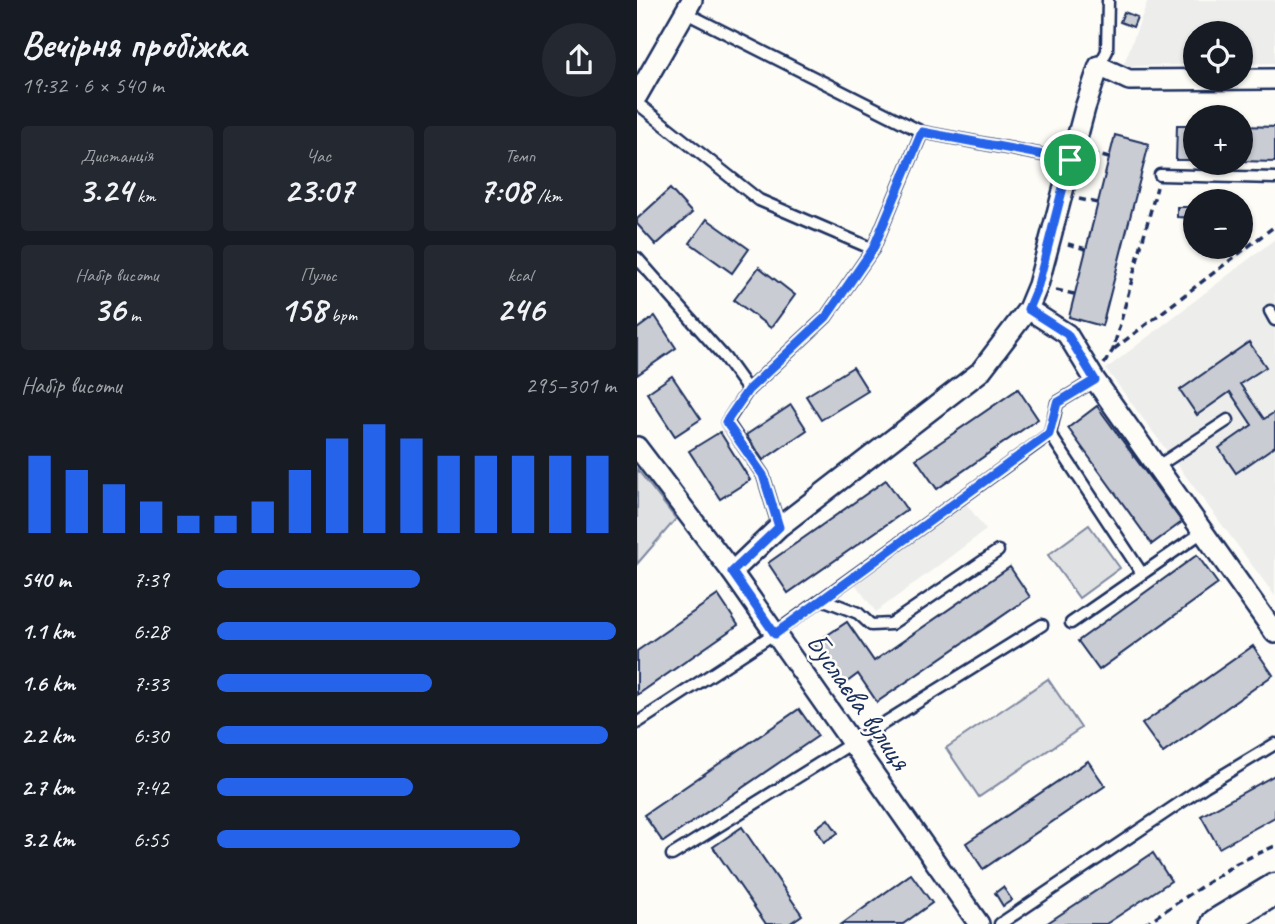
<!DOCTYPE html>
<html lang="uk">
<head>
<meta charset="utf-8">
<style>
	body { margin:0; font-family:Caveat,sans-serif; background:#242831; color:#f1f3f6; height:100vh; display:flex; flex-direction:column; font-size:26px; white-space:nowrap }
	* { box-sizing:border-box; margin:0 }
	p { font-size:23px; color:#9ea1a6 }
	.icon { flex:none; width:38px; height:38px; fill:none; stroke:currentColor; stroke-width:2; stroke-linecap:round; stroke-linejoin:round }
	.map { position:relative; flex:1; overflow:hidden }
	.sheet { display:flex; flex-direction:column; background:#171b24; width:637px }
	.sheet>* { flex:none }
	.tools { position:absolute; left:546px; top:21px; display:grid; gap:14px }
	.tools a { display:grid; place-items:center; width:70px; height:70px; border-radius:50%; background:#171b24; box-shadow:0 2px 5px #0004; font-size:35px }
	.pin { position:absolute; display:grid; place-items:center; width:60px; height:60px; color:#fff; margin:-30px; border:4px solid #fff; border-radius:50%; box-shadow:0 2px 7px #0007 }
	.round { display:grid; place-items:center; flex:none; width:74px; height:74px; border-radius:37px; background:#242831 }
	.head { display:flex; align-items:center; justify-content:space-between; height:119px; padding:0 21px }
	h1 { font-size:38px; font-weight:600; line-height:52px }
	.figures { display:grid; grid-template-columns:repeat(3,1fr); gap:10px; height:119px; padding:7px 21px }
	.figures div { display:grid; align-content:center; border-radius:7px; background:#242831; text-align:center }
	.figures b { font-size:35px; font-weight:600 }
	.figures small { font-size:19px; font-weight:400 }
	.figures p { font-size:19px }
	.chart { height:196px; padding:14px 21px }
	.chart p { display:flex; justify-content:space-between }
	.chart svg { width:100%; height:126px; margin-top:7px; stroke:#2563eb; stroke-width:6 }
	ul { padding:0 21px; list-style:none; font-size:23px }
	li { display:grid; grid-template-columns:112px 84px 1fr; align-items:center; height:52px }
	li i { height:18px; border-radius:9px; background:#2563eb }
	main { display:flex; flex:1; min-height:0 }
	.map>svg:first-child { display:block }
	.built { fill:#edeeec }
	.green { fill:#e0e1e3; stroke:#7e88a0; stroke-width:2 }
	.building { fill:#c9ccd3; stroke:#1b2f5e; stroke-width:2 }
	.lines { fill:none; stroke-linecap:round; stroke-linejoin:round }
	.service-casing { stroke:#1b2f5e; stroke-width:15 }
	.minor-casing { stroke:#1b2f5e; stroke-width:24 }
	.primary-casing { stroke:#1b2f5e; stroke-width:35 }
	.path { stroke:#1b2f5e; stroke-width:3.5; stroke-dasharray:7 5; stroke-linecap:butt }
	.service { stroke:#fdfcf7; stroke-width:10 }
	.minor { stroke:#fdfcf7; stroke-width:19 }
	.primary { stroke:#fdfcf7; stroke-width:30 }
	.route-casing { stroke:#fff; stroke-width:14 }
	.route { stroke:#2563eb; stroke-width:9 }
	.labels { text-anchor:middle; stroke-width:5; stroke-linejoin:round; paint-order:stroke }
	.street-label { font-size:30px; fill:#1b2f5e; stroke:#fdfcf7 }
</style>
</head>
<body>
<main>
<section class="sheet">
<div class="head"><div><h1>Вечірня пробіжка</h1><p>19:32 · 6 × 540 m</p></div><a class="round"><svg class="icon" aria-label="share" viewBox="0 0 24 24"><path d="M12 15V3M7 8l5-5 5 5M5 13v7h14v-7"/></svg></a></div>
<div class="figures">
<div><p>Дистанція</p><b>3.24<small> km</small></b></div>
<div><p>Час</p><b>23:07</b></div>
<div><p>Темп</p><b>7:08<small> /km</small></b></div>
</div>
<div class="figures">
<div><p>Набір висоти</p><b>36<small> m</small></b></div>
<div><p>Пульс</p><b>158<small> bpm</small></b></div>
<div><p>kcal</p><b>246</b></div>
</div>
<div class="chart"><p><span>Набір висоти</span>295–301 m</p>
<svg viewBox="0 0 160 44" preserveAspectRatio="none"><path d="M5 44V17M15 44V22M25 44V27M35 44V33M45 44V38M55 44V38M65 44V33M75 44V22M85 44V11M95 44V6M105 44V11M115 44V17M125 44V17M135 44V17M145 44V17M155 44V17"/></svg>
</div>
<ul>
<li><b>540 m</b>7:39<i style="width:51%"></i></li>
<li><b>1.1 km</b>6:28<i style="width:100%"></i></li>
<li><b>1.6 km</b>7:33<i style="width:54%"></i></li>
<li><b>2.2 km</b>6:30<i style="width:98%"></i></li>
<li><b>2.7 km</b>7:42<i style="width:49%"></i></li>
<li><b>3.2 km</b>6:55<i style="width:76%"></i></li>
</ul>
</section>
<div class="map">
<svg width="638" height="924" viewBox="0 0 638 924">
	<rect width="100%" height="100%" fill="#fdfcf7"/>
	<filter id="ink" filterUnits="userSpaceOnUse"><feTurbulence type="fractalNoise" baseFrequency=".0143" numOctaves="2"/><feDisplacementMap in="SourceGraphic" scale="14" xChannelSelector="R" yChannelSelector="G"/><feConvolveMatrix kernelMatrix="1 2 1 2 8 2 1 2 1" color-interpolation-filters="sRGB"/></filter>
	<g filter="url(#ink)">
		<g class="built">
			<path d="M511,0H638V63L604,64V33H558V65L486,66Z"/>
			<path d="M638,239V596L469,369Z"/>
			<path d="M328,502L349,530L239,612L218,584Z"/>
		</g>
		<g class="green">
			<path d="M0,469L39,519L0,564Z"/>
			<path d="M452,525L483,568L442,598L411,555Z"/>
			<path d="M411,679L444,728L342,797L309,748Z"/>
		</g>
		<g class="building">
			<path d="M487,12L500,17L496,27L483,22Z"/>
			<path d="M540,125H558V160H539Z"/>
			<path d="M604,126L638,127V162L604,161Z"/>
			<path d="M478,135L512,144L465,326L432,317Z"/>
			<path d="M33,189L55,213L19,245L0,224V219Z"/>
			<path d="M540,207H558V218L540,217Z"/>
			<path d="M70,219L112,249L95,273L53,243Z"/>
			<path d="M122,267L158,295L134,328L97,300Z"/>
			<path d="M18,316L39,348L0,375V329Z"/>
			<path d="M612,342L629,367L603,384L627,419L638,412V446L599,473L582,448L615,425L593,392L560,415L543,390Z"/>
			<path d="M216,367L231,391L184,420L169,396Z"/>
			<path d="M35,376L64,419L38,436L10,393Z"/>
			<path d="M381,389L401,419L300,489L279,459Z"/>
			<path d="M154,405L170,430L126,460L109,435Z"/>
			<path d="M460,406L545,522L515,544L431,428Z"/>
			<path d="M83,432L113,480L83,499L52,451Z"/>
			<path d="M249,480L270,510L151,593L131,563Z"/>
			<path d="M560,555L581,584L462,670L441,641Z"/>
			<path d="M373,567L393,597L240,702L221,674L206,685L177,644L210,622L237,661Z"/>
			<path d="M81,595L101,625L0,695V651Z"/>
			<path d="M616,646L636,675L526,753L505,724Z"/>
			<path d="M162,709L181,736L26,842L7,815Z"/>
			<path d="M451,761L468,786L346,869L329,843Z"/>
			<path d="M638,775V817L582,848L564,816Z"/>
			<path d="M191,819L201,833L187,842L179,828Z"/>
			<path d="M105,827L165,915L152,924H129L76,847Z"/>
			<path d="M516,853L534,881L469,924H409Z"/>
			<path d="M274,874L295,903L266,924H205Z"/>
			<path d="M366,887L375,900L366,906L358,893Z"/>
		</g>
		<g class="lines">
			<g class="service-casing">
				<g id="service">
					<path d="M49,13L285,132L433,160"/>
					<path d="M462,66L470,51L471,0"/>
					<path d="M0,103L122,200L236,249"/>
					<path d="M523,175L638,178"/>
					<path d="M0,258L88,358L111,390L90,422L126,475L142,527"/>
					<path d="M633,311L638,320"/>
					<path d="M458,380L420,403L413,434L504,572"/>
					<path d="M111,390L189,317L236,249L285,132"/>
					<path d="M521,466L591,420"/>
					<path d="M185,599L221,613L234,625L254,624L361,551"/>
					<path d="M434,623L567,531"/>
					<path d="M0,723L138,633L413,434"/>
					<path d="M35,855L405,625"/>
					<path d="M363,924L568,786L638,744"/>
				</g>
			</g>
			<g class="minor-casing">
				<g id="minor">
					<path d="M0,96L55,0"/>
					<path d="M391,309L430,334L458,380L638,633"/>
					<path d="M0,447L95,572L342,924"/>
					<path d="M95,572L142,527L343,372L391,309L401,285L448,108L462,66L492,80L638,79"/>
				</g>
			</g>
			<g class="primary-casing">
				<path id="primary" d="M580,924L638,889"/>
			</g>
			<g class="path">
				<path d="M454,153L472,158"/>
				<path d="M442,199L461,203"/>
				<path d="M431,244L449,249"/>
				<path d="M419,290L437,294"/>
				<path d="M477,349L638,226"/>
				<path d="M467,364L476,350L520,187"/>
				<path d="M508,924L600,863L638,846"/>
			</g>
			<use href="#service" class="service"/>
			<use href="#minor" class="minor"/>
			<use href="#primary" class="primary"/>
		</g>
	</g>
	<g class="lines" filter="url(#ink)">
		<g class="route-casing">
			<path id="route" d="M285,132L433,160L401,285L391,309L430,334L458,380L420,403L412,434L138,634L95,572L142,527L126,475L89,422L111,390L189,317L236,249Z"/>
		</g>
		<use href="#route" class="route"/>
	</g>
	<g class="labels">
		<g class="street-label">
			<text transform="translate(222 701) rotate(55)" y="10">Буслаєва вулиця</text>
		</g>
	</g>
</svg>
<div class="tools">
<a><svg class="icon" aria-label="locate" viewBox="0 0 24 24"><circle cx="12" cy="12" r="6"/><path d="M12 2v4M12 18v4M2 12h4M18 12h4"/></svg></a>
<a>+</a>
<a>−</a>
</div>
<div class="pin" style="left:433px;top:160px;background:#1e9e55"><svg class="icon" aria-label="arrive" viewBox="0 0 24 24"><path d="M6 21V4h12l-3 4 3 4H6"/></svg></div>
</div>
</main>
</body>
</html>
